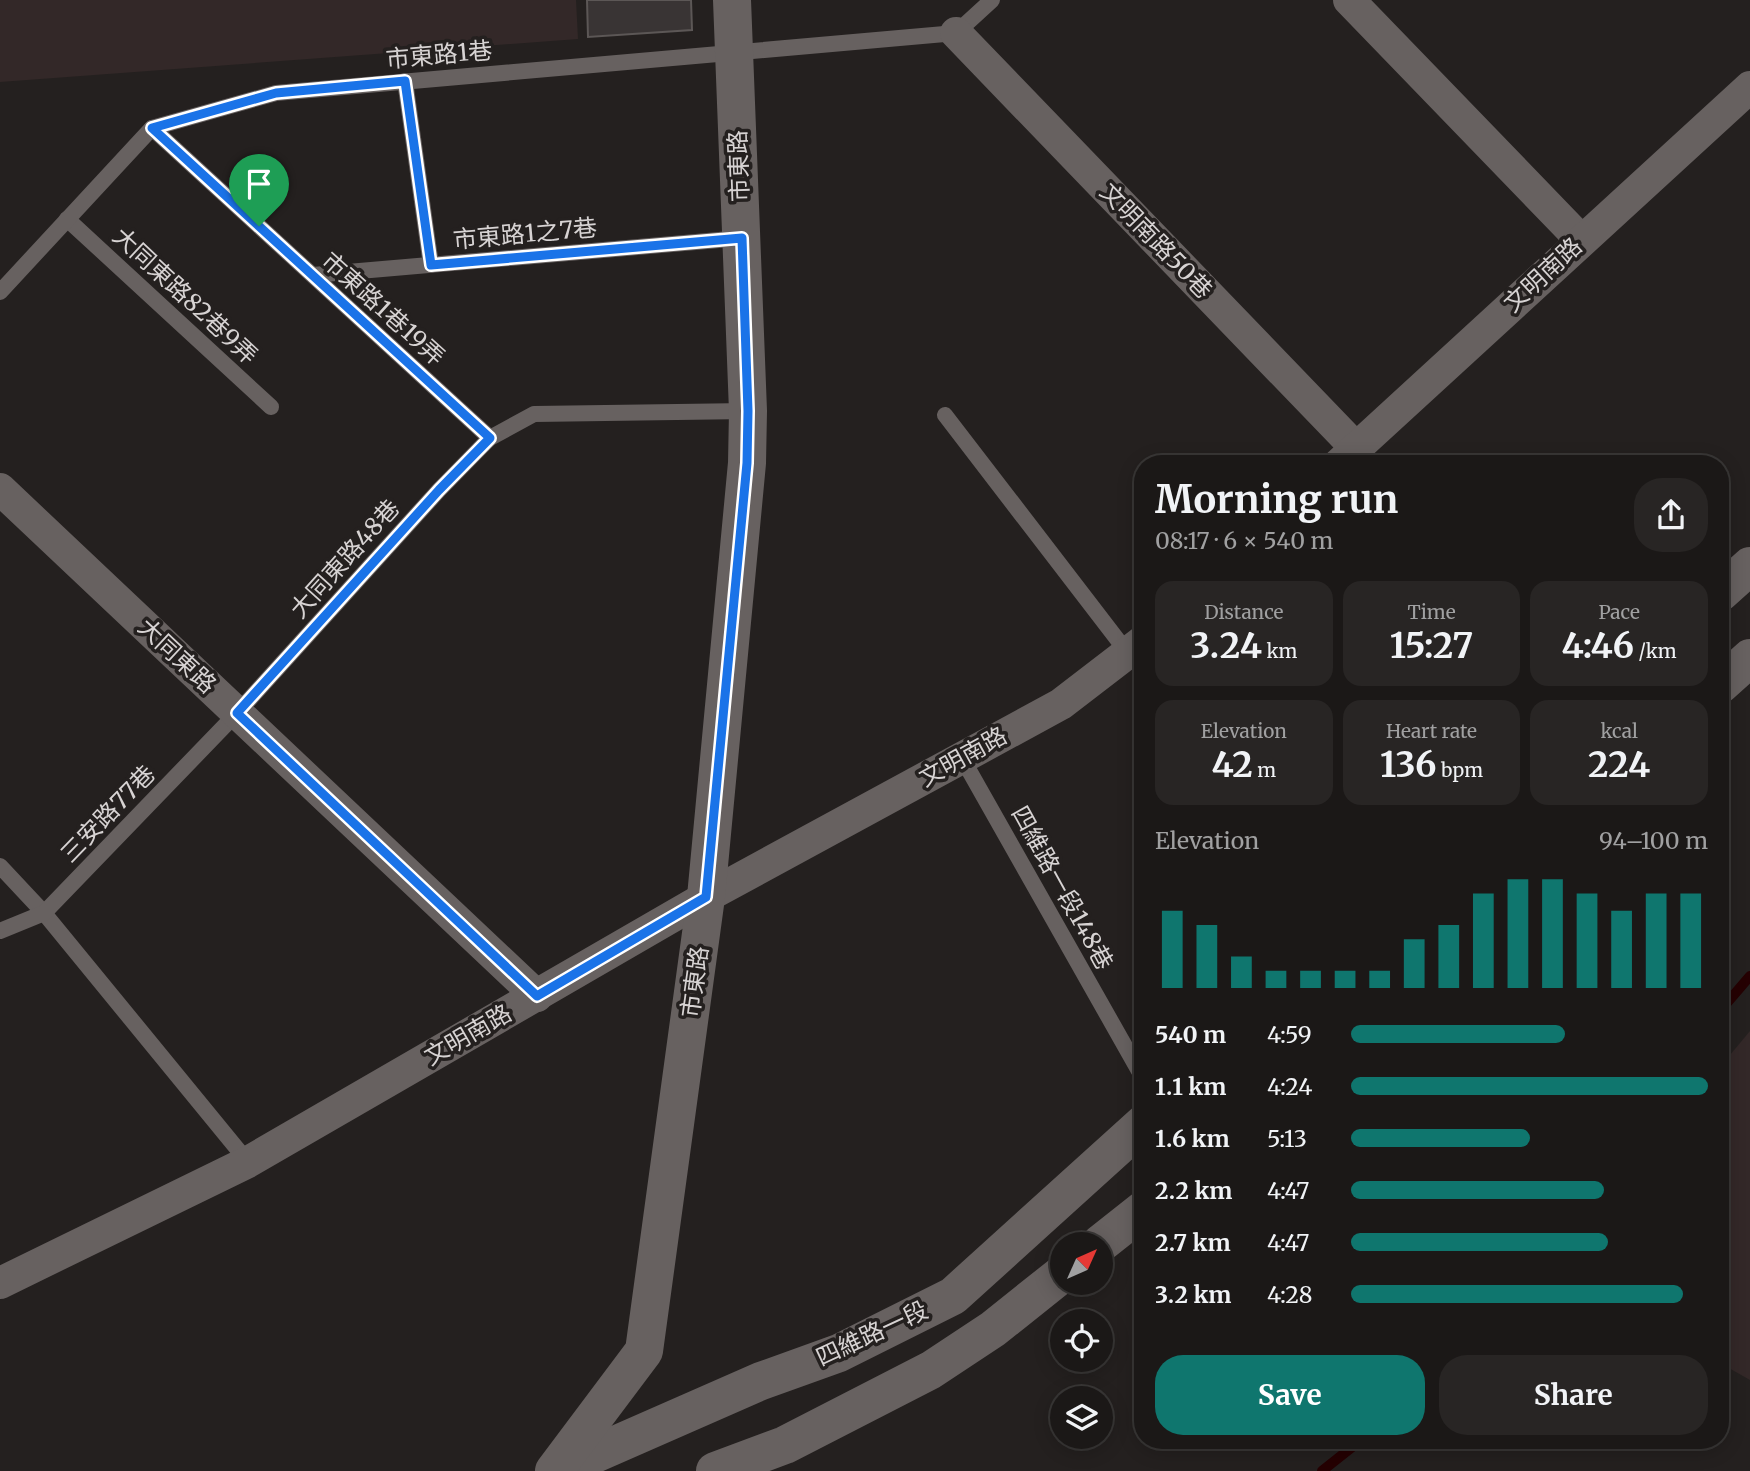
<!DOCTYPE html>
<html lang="en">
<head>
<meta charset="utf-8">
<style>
	body { margin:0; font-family:Merriweather,"Noto Sans TC",serif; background:#282524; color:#f1f3f6; height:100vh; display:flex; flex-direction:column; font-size:26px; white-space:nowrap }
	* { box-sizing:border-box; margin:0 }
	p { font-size:23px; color:#a0a0a1 }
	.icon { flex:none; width:38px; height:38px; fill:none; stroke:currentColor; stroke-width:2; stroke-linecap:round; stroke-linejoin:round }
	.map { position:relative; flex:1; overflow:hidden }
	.side { position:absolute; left:1134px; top:455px; width:595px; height:994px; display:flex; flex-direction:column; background:#1b1817; border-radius:28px; box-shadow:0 4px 18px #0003,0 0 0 2px #393736 }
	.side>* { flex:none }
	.needle { width:46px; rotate:45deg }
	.fabs { position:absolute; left:1050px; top:1232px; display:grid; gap:14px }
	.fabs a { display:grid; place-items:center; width:63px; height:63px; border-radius:50%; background:#1b1817; box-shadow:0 4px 18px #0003,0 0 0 2px #393736; font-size:35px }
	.pin { position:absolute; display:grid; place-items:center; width:60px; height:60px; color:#fff; margin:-72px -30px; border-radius:50% 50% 50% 0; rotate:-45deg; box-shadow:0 0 7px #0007 }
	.pin .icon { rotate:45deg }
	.round { display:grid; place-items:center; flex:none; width:74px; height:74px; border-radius:28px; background:#282524 }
	.overview { display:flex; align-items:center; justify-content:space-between; height:119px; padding:0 21px }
	h1 { font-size:38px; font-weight:700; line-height:52px }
	.figures { display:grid; grid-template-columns:repeat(3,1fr); gap:10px; height:119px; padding:7px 21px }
	.figures div { display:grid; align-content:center; border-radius:18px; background:#282524; text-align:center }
	.figures b { font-size:35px; font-weight:700 }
	.figures small { font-size:19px; font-weight:400 }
	.figures p { font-size:19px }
	.chart { height:196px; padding:14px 21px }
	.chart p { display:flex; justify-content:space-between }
	.chart svg { width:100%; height:126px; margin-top:7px; stroke:#0f766e; stroke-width:6 }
	.action { display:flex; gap:14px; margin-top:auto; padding:14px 21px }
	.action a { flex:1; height:80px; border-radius:28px; background:#0f766e; color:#fff; font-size:28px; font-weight:700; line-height:80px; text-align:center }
	.action a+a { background:#282524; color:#f1f3f6 }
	ul { padding:0 21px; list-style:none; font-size:23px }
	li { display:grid; grid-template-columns:112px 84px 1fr; align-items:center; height:52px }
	li i { height:18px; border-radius:9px; background:#0f766e }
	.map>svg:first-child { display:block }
	.built { fill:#332828 }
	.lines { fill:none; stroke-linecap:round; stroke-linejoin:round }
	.stream { stroke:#250002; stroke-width:10 }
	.building { fill:#393434; stroke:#5c5756; stroke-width:2 }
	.service { stroke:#676160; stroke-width:16 }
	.minor { stroke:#676160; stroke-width:32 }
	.tertiary { stroke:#676160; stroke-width:38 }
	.secondary { stroke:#676160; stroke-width:38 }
	.route-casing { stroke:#fff; stroke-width:14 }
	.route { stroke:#1a73e8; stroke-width:9 }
	.labels { text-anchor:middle; stroke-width:7; stroke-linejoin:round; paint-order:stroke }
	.street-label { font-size:24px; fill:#d7d3d3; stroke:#24201f }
</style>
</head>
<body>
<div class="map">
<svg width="1750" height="1471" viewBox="0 0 1750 1471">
	<rect width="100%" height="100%" fill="#24201f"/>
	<g class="built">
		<path d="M0,0H576L578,39L0,82Z"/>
		<path d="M1750,1031V1380L1720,1363V1067Z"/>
	</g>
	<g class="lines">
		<g class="stream">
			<path d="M1720,1011L1750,976"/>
			<path d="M1322,1471L1361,1440"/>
		</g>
	</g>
	<path class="building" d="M587,0H691L692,30L588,37Z"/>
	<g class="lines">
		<g class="service">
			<path d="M405,81L431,265"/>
			<path d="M152,128L276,93L956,33L992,0"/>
			<path d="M152,128L490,438"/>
			<path d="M67,219L271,407"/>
			<path d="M313,275L742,238"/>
			<path d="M0,292L152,128"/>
			<path d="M945,415L1127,652"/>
			<path d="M962,758L1143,1078"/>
			<path d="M0,866L44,913L248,1162"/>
			<path d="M0,931L44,913L237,713L439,490L490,438L534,414L748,411"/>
		</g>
		<g class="minor">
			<path d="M1349,0L1581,240"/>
			<path d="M956,33L1356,448"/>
			<path d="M1339,464L1750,87"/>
			<path d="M0,489L537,996"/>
			<path d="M0,1283L248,1162L706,897L1061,704L1143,641"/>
		</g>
		<g class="tertiary">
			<path d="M1720,593L1750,566"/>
			<path d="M1720,685L1750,658"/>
			<path d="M1100,1244L1143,1210"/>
			<path d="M556,1471L761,1381L839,1353L953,1296L1143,1124"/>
			<path d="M715,1471L785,1445L931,1370L993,1329L1062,1274"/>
		</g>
		<path class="secondary" d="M554,1471L644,1351L706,897L747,463L748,411L732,0"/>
	</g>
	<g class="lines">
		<g class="route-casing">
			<path id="route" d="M405,81L431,265L742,238L748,411L747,463L706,897L537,996L237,713L439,490L490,438L152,128L276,93Z"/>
		</g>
		<use href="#route" class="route"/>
	</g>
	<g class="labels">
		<g class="street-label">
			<text transform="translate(439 55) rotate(-5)" y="8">市東路1巷</text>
			<text transform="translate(739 166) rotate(-92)" y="8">市東路</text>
			<text transform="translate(525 234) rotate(-5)" y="8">市東路1之7巷</text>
			<text transform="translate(1156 241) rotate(46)" y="8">文明南路50巷</text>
			<text transform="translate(1543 275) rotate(-43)" y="8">文明南路</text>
			<text transform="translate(185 296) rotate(43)" y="8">大同東路82巷9弄</text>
			<text transform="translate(383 309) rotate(42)" y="8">市東路1巷19弄</text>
			<text transform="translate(345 559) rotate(-48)" y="8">大同東路48巷</text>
			<text transform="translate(177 656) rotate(43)" y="8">大同東路</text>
			<text transform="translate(963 757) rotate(-29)" y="8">文明南路</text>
			<text transform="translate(108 814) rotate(-46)" y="8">三安路77巷</text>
			<text transform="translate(1062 888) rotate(61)" y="8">四維路一段148巷</text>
			<text transform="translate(695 982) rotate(-82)" y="8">市東路</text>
			<text transform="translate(468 1035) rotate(-30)" y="8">文明南路</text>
			<text transform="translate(872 1334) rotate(-25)" y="8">四維路一段</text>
		</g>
	</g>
</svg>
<div class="fabs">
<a><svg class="needle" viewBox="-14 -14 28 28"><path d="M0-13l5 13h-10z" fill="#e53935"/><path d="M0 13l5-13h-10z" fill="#a0a0a1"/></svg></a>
<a><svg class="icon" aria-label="locate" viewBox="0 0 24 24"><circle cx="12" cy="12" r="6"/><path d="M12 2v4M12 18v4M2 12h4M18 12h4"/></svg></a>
<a><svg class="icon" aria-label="layers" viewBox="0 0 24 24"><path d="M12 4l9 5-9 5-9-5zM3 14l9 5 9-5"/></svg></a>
</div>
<div class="pin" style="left:259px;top:226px;background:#1e9e55"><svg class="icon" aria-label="arrive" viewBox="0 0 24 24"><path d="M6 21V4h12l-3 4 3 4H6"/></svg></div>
<section class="side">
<div class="overview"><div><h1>Morning run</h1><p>08:17 · 6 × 540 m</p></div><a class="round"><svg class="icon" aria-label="share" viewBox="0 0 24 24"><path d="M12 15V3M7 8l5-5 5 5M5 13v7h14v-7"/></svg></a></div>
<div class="figures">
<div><p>Distance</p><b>3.24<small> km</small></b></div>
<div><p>Time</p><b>15:27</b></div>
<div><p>Pace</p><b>4:46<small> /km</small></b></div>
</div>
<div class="figures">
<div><p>Elevation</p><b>42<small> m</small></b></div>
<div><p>Heart rate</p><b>136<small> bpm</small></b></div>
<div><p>kcal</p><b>224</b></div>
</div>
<div class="chart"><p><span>Elevation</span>94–100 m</p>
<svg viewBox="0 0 160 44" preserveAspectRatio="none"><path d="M5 44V17M15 44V22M25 44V33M35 44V38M45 44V38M55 44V38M65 44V38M75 44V27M85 44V22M95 44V11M105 44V6M115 44V6M125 44V11M135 44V17M145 44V11M155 44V11"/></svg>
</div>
<ul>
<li><b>540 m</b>4:59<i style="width:60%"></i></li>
<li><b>1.1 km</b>4:24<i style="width:100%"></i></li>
<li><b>1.6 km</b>5:13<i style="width:50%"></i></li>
<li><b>2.2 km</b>4:47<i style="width:71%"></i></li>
<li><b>2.7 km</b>4:47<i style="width:72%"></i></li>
<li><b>3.2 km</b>4:28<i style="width:93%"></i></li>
</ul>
<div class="action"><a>Save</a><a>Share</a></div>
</section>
</div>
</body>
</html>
